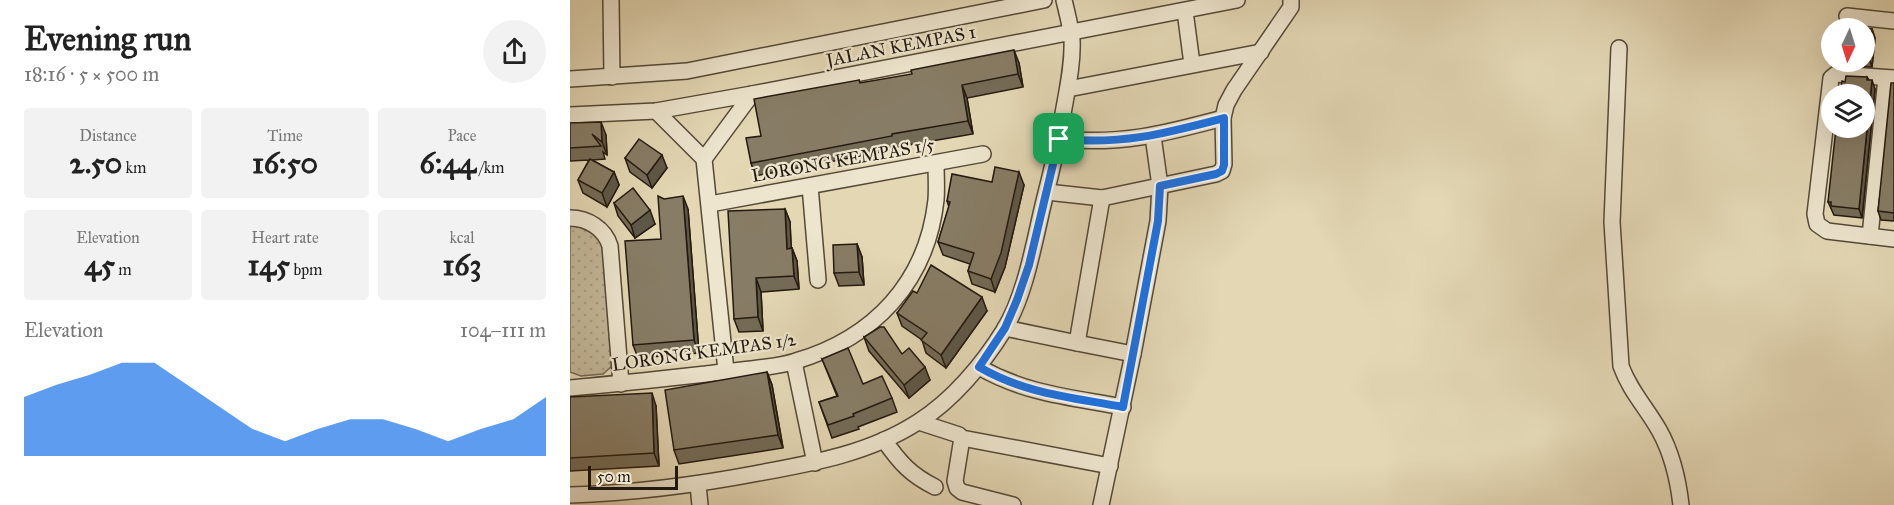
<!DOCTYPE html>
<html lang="en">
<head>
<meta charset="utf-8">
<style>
	body { margin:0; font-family:"IM FELL Great Primer",serif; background:#f2f2f2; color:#222; height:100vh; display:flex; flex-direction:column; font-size:22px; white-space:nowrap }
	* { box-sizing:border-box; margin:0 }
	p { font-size:20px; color:#767676 }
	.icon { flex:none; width:33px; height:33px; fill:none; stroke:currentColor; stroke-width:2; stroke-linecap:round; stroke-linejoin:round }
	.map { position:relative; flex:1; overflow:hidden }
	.drawer { display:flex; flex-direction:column; background:#fff; width:570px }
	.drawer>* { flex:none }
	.needle { width:39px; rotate:184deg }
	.tools { position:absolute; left:1251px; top:18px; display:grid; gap:12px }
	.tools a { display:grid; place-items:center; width:54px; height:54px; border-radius:50%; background:#fff; box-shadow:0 6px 24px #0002; font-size:30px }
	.scale { position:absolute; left:18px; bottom:15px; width:90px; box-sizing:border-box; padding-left:6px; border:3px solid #241a0f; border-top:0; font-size:16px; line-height:21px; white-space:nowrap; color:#241a0f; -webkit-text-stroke:4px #ede5ce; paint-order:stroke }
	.pin { position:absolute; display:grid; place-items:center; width:51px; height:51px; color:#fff; margin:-26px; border-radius:12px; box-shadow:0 3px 9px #0006 }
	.round { display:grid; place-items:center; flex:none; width:63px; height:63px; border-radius:32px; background:#f2f2f2 }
	.headline { display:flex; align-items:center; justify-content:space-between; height:102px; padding:0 24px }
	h1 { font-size:33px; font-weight:700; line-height:45px }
	.stats { display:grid; grid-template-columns:repeat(3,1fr); gap:9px; height:102px; padding:6px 24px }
	.stats div { display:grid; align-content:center; border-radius:6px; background:#f2f2f2; text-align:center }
	.stats b { font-size:30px; font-weight:700 }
	.stats small { font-size:16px; font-weight:400 }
	.stats p { font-size:16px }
	.chart { height:168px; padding:12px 24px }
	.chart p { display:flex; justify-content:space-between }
	.chart svg { width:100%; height:108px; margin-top:6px; fill:#1a73e8; opacity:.7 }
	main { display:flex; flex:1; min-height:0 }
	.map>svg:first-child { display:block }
	.grass { fill:url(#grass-dots); stroke:#746854; stroke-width:1.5 }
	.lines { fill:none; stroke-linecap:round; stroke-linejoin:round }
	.minor-casing { stroke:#544938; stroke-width:18 }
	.minor { stroke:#ede5ce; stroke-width:15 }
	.wall { fill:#746b57; stroke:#241a0f; stroke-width:1.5 }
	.shaded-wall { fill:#5e5747; stroke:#241a0f; stroke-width:1.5 }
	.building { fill:#877c65; stroke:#241a0f; stroke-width:1.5 }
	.route-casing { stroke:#fff; stroke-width:12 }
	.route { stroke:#1a73e8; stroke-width:8 }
	.labels { text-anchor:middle; stroke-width:4.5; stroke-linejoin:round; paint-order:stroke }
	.street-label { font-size:18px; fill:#241a0f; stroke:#ede5ce }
</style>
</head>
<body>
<main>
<section class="drawer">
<div class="headline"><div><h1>Evening run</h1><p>18:16 · 5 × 500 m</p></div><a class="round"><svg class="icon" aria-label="share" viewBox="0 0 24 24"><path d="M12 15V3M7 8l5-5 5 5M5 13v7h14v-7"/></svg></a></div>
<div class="stats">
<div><p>Distance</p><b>2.50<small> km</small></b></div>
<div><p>Time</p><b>16:50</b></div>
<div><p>Pace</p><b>6:44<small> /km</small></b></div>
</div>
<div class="stats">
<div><p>Elevation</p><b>45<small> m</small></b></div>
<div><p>Heart rate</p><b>145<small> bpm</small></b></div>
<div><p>kcal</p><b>163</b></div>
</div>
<div class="chart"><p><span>Elevation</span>104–111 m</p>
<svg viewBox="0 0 160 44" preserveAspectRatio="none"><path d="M0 44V20L10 15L20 11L30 6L40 6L50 15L60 24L70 33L80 38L90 33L100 29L110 29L120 33L130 38L140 33L150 29L160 20V44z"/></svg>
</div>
</section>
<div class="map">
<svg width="1324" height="505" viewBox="0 0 1324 505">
	<defs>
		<pattern id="grass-dots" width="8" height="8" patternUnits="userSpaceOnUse" patternTransform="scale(1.5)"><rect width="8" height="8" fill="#c3b798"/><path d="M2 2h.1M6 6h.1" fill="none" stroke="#a79d82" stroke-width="1.8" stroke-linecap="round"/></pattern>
	</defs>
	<rect width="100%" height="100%" fill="#e3d7b4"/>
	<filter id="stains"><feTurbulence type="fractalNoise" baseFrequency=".00333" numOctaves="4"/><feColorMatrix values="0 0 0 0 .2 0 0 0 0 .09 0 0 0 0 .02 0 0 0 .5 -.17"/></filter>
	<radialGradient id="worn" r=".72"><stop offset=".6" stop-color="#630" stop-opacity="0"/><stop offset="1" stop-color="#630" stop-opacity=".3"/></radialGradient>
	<path class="grass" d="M0,222H18L32,237L42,366L33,374L11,376L0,372Z"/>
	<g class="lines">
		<g class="minor-casing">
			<g id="minor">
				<path d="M41,0L42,77"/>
				<path d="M615,11L622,64"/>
				<path d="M1277,16L1324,21"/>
				<path d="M1049,48L1042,222L1051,366C1060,391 1076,407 1089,430C1102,453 1108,479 1111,505"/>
				<path d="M1324,78L1266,74L1261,78L1245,214L1247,224L1257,231L1324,239"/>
				<path d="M0,79L117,71L474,0"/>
				<path d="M498,89L691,52"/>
				<path d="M86,111L134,159L156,371"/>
				<path d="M0,115L86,111L182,94L667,0"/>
				<path d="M489,139C552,145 593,134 653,118"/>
				<path d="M134,159L182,94"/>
				<path d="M240,186L248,280"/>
				<path d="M477,192L532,198L646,174L652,171L654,164L653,118L656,105L664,90L721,7V0"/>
				<path d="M532,198L507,343L563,354"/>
				<path d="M140,204L413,154"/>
				<path d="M0,218C18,218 35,229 40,246L51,384"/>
				<path d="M1300,236L1316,78"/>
				<path d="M435,328L507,343"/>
				<path d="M224,362L245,463"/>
				<path d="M409,367C456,394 500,397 553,407"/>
				<path d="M0,388C45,384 91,379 136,374C163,370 202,369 226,361C304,338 357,282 366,200C367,188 366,175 366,163"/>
				<path d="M349,422L389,435L392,438L540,466"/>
				<path d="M392,438L385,481L387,488L392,492L443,505"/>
				<path d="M314,440C330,463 341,475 365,487"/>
				<path d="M128,485L130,505"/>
				<path d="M0,495C64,493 126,485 189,473C244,463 300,453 348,422C382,401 413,364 434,330C456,294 464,242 474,201C482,170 489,139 494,108C498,86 503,62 502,40C501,27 497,13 494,0"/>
				<path d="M531,505L563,354L588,221L590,186L583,136"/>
			</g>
		</g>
		<use href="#minor" class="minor"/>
	</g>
	<g class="wall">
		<path d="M1294,28L1302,29L1305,38L1302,67L1276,65L1275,62H1294Z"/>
		<path d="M449,63L453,87L397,98L403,134L327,147V149L185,176L181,163L191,136L289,80L290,83Z"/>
		<path d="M1297,77L1305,89L1292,218L1264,215L1258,202Z"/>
		<path d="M1324,83V221L1311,220L1308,211Z"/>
		<path d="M0,123L36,135L37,155L33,152L35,159L22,160L44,172L49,185L37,207L13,193L8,180L19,160L0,161Z"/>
		<path d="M55,158L97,168L82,188L60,172Z"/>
		<path d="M422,182L454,185L435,267L425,292L402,284L398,271L400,264L373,255L368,242L379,207L377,201Z"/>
		<path d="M44,203L85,224L65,238L48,216Z"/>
		<path d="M118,209L129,353L68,358L63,345Z"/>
		<path d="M215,209L220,222L221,248H222L227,261L229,289L191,292L193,331L169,332L164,319Z"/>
		<path d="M287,244L292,257L294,285L269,286L264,273Z"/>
		<path d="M347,293L417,311L376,368L356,353L352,340L332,326L327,313Z"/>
		<path d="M294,337L332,354L360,380L339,398L299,351Z"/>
		<path d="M252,359L293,384L322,398L327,412L288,427L289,429L262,438L249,402L267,396Z"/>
		<path d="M197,372L202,385L213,448L109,464L104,450Z"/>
		<path d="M0,397L86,406L89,466L0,471Z"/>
	</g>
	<g class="shaded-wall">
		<path d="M1302,29L1305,38L1302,67L1299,58Z"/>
		<path d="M444,50L449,63L453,87L448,74Z"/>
		<path d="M1302,80L1305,89L1292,218L1289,209Z"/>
		<path d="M392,85L397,98L403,134L398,121Z"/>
		<path d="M31,122L36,135L37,155L32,142Z"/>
		<path d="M92,155L97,168L82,188L77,175Z"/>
		<path d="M44,172L49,185L37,207L32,193Z"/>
		<path d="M449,172L454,185L435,267L425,292L421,279Z"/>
		<path d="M113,196L118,209L129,353L124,340Z"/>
		<path d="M215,209L220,222L222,262L217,249Z"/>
		<path d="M80,210L85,224L65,238L61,225Z"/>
		<path d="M287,244L292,257L294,285L289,272Z"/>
		<path d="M222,248L227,261L229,289L224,276Z"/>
		<path d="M186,278L191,292L193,331L188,317Z"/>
		<path d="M412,297L417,311L376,368L371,355Z"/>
		<path d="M355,367L360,380L339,398L334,385Z"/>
		<path d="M197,372L202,385L213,448L208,435Z"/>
		<path d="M82,393L86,406L89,466L84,453Z"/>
	</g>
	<g class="building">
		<path d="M1276,26L1302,29L1299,58L1294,57V28H1275Z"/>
		<path d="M444,50L448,74L392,85L398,121L322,134V136L181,163L176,138L191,136L184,99L289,80L290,83L342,74L341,70Z"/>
		<path d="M1276,76L1297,77V80H1302L1289,209L1261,206V202H1258L1266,128H1294V94H1270L1272,81L1275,82Z"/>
		<path d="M1321,83H1324V213L1308,211Z"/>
		<path d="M31,122L32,142L22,134L31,146L0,148V123Z"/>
		<path d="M69,139L92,155L77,175L55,158Z"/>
		<path d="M20,159L44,172L32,193L8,180Z"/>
		<path d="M425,167L449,172L431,253L421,279L398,271L404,253L368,242L380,202L377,201L382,174L422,182Z"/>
		<path d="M63,188L80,210L61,225L44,203Z"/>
		<path d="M88,196L94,199L113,196L124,340L63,345L55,241L91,239Z"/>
		<path d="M215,209L217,249L222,248L224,276L186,278L188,317L164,319L158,211Z"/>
		<path d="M287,244L289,272L264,273L263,245Z"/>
		<path d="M361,265L412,297L371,355L351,340L357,333L327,313L343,291L347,293Z"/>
		<path d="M310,327H314L332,354L339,348L355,367L334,385L294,337Z"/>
		<path d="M278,348L293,384L312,376L322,398L283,414L284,416L258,425L249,402L268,396L252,359Z"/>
		<path d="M197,372L208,435L104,450L95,390Z"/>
		<path d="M82,393L84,453L0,458V397Z"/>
	</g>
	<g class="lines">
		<g class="route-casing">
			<path id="route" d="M654,118V165L652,171L646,174L590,186L588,221L553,407C500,397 456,394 409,367L435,328L447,300L459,265L489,139C552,145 593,134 654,118Z"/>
		</g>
		<use href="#route" class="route"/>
	</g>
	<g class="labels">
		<g class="street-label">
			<text transform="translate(331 46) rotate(-11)" y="6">JALAN KEMPAS 1</text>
			<text transform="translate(273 160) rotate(-10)" y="6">LORONG KEMPAS 1/5</text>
			<text transform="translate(134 352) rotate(-8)" y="6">LORONG KEMPAS 1/2</text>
		</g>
	</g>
	<rect width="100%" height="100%" filter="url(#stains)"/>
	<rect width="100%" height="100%" fill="url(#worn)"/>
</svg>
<div class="tools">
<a><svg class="needle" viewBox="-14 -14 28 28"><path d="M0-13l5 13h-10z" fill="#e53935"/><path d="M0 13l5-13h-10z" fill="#767676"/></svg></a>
<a><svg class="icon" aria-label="layers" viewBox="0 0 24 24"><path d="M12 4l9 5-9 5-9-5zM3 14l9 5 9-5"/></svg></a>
</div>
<div class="scale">50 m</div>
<div class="pin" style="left:489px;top:139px;background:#1e9e55"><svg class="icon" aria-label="arrive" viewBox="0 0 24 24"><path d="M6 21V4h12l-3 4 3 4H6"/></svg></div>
</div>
</main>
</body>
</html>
